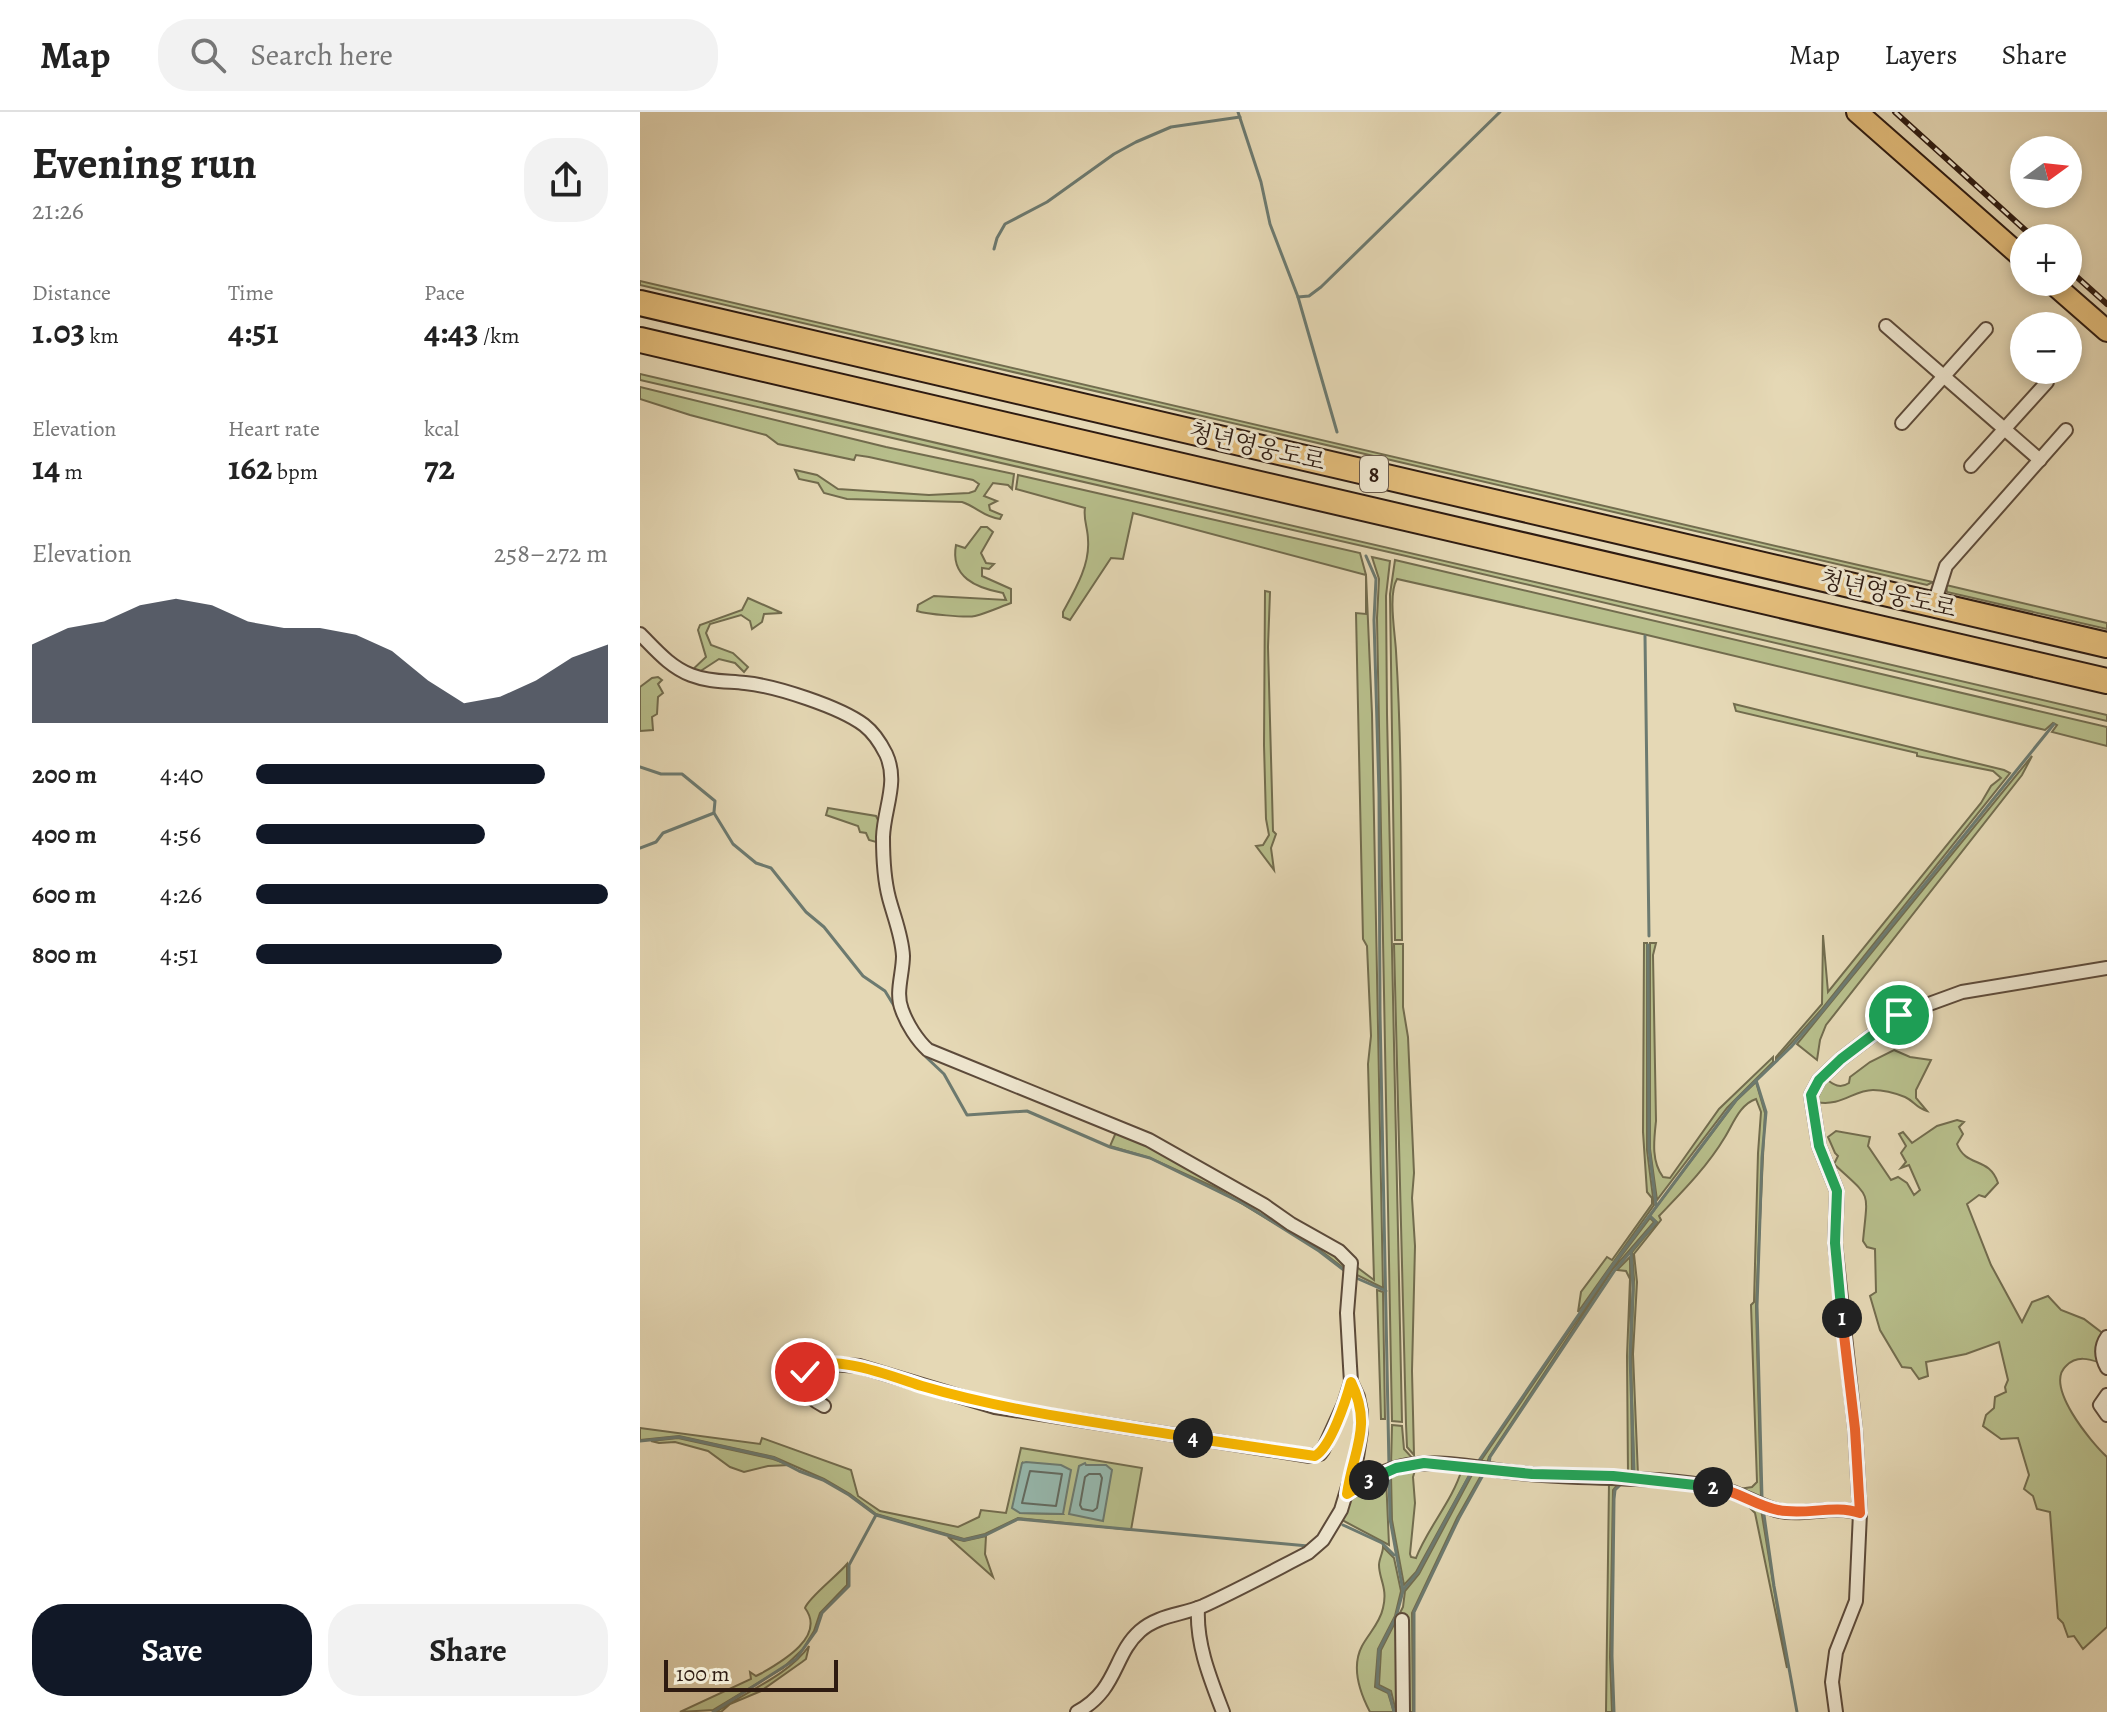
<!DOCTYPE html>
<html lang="en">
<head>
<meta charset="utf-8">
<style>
	body { margin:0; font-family:Alegreya,"Noto Serif KR",serif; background:#f2f2f2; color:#222; height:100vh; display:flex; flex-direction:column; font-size:30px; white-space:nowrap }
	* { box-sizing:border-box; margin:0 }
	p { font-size:26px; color:#767676 }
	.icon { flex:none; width:44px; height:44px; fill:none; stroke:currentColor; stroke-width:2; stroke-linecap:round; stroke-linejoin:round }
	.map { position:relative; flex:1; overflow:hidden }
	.drawer { display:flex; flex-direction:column; background:#fff; width:640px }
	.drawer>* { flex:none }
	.needle { width:52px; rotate:75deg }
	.buttons { position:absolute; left:1370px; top:24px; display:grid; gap:16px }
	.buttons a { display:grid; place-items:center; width:72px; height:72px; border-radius:50%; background:#fff; box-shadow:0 4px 12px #0003; font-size:40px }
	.scale { position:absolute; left:24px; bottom:20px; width:174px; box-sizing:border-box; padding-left:8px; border:4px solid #2e1b11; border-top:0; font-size:22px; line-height:28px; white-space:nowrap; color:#2e1b11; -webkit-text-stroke:6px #eee6cf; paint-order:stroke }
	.pin { position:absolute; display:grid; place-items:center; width:68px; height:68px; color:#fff; margin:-34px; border:4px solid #fff; border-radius:50%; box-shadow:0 2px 8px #0007 }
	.km { position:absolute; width:40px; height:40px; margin:-20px; border-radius:50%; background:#222; color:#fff; font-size:22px; line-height:40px; text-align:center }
	.round { display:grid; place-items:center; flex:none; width:84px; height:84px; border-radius:32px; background:#f2f2f2 }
	.summary { display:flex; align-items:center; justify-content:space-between; height:136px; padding:0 32px }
	h1 { font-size:44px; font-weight:600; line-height:60px }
	.figures { display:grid; grid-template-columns:repeat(3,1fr); gap:12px; height:136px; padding:8px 32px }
	.figures div { display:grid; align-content:center }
	.figures b { font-size:34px; font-weight:600 }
	.figures small { font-size:22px; font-weight:400 }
	.figures p { font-size:22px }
	.chart { height:224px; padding:16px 32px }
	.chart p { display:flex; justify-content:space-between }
	.chart svg { width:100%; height:144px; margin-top:8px; fill:#111827; opacity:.7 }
	.primary-button { display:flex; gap:16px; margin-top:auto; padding:16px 32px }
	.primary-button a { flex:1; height:92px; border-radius:32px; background:#111827; color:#fff; font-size:32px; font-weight:600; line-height:92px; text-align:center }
	.primary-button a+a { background:#f2f2f2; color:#222 }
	ul { padding:0 32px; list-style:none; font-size:26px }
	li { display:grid; grid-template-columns:128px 96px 1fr; align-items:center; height:60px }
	li i { height:20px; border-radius:10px; background:#111827 }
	header { display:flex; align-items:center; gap:48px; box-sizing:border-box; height:112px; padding:0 40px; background:#fff; border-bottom:2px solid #e0e0e0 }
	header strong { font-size:38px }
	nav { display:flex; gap:44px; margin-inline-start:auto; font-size:28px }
	.search { width:560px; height:72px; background:#f2f2f2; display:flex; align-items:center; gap:20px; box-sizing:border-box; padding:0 28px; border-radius:32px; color:#767676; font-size:30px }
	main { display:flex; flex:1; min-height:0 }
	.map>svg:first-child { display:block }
	.green { fill:#b7be8b; stroke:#726c4e; stroke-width:2; fill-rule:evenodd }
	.water { fill:#96b9af; stroke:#6c7a70; stroke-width:2 }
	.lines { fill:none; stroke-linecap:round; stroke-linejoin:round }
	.shore { stroke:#626a60; stroke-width:2 }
	.stream { stroke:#6c7a70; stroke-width:3 }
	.street-casing { stroke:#5c4a3a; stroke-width:16 }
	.primary-casing { stroke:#2e1b11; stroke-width:24 }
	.highway-casing { stroke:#2e1b11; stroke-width:28 }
	.street { stroke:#eee6cf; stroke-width:12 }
	.primary { stroke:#e2bc7a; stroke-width:20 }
	.highway { stroke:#e2bc7a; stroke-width:24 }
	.rail-casing { stroke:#2e1b11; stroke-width:6 }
	.rail { stroke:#eee6cf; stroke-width:3; stroke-dasharray:9; stroke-linecap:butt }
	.split-1-casing { stroke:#fff; stroke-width:16 }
	.split-2-casing { stroke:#fff; stroke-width:16 }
	.split-3-casing { stroke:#fff; stroke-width:16 }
	.split-4-casing { stroke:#fff; stroke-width:16 }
	.split-5-casing { stroke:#fff; stroke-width:16 }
	.split-1 { stroke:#22a559; stroke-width:10 }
	.split-2 { stroke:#f0652b; stroke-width:10 }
	.split-3 { stroke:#22a559; stroke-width:10 }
	.split-4 { stroke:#f5b400; stroke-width:10 }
	.split-5 { stroke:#f5b400; stroke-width:10 }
	.labels { text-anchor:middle; stroke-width:6; stroke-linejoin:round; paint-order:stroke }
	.shield { fill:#eee6cf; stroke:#68584a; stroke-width:2 }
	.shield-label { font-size:22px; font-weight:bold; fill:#2e1b11 }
	.street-label { font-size:24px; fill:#2e1b11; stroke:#eee6cf }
</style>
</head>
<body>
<header>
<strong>Map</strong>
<div class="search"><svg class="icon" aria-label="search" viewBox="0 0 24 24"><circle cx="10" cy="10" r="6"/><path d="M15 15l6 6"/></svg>Search here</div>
<nav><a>Map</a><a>Layers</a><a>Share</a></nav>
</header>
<main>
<section class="drawer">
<div class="summary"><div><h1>Evening run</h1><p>21:26</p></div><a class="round"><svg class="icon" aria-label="share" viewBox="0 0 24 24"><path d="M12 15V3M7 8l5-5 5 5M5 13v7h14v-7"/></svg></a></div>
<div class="figures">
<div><p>Distance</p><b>1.03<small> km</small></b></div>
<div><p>Time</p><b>4:51</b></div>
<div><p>Pace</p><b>4:43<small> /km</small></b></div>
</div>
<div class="figures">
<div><p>Elevation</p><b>14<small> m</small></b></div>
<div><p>Heart rate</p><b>162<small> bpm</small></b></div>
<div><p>kcal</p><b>72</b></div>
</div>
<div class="chart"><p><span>Elevation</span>258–272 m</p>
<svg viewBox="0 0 160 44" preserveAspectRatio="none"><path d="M0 44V20L10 15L20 13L30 8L40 6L50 8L60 13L70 15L80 15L90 17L100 22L110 31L120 38L130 36L140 31L150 24L160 20V44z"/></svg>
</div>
<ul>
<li><b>200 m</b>4:40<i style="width:82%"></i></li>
<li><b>400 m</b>4:56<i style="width:65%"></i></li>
<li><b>600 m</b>4:26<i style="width:100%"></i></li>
<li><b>800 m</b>4:51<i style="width:70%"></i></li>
</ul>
<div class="primary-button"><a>Save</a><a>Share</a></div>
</section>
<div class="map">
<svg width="1467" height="1600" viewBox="0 0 1467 1600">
	<rect width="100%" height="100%" fill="#e5d8b5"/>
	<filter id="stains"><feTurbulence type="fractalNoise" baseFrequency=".0025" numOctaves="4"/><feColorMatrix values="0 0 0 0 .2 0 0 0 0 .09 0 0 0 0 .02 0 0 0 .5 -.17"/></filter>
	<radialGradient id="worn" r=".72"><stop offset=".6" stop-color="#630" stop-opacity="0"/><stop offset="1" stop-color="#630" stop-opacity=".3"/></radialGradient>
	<g class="green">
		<path d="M0,169L1166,441L1293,470L1287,473L0,173Z"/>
		<path d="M0,262L1467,603V609L766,444L0,268Z"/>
		<path d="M0,275L246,335L374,362L372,377L368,373L353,371L344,384L357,389L349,393L350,398L362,403L360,407C344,405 337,395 322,390L207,387L184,381L178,371L159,367L155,358L177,363L198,377L289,383L329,381L335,379L339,372L333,368L229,345L216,343L214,348L138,332L126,323L50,303L0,287Z"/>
		<path d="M378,363L720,441L726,463L732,602L743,1176L713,1161L714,1153L734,1168L728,952L731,924L727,834L723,827L716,501L726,502V463L493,401L483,447L471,446L430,508L423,505V500C435,478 450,453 448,428C448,416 443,407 445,396L376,377Z"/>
		<path d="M341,415H347L353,420L341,441L346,451L354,452L349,457L342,456V464L371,477V491C360,495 347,501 335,504C327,506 286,502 277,499L278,493L294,484L366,488L363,481C336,476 310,465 316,433L325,436Z"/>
		<path d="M732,445L750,449L746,484L747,602L762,1310L752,1309L737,506L739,467Z"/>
		<path d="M755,448L1467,615V634L1412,620L1417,613L1413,611L1405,618L1007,523L757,467C748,482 755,521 756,539C762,635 761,732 762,828H755L750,482Z"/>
		<path d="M1306,473L1467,511V517L1307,480Z"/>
		<path d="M625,479L630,480L628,535L633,719L636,722L631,736L634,758L616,734L623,733L629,723L626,707L624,633Z"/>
		<path d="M108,486L142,501L124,502L122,510L112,517L110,509L101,503L70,512L66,521L71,533L93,541L108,555L104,560L95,551L79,547L56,562L50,560L66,545L58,518L60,513L102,498Z"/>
		<path d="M18,565L22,568L18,572L23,581L18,585L17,602L12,605L13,618L0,619V575L12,566Z"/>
		<path d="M1094,592L1364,658L1370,661L1181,898L1136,948V945L1182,892L1183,823L1188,880L1341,691L1351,674L1361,666L1353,659L1277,644V641L1096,599Z"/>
		<path d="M1392,644L1382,663L1186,913L1180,928L1177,948L1157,932Z"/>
		<path d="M188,696L236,704L242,716L241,726L236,730L229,728L226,721L220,720L218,714L186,703Z"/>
		<path d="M1004,831H1007V1038L1014,1093L938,1200L941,1180L967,1145L972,1148L1012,1092V1086L1007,1080L1003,1020Z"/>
		<path d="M1010,831H1016L1013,843L1016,1009C1014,1028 1011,1049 1023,1065L1030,1066L1079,997L1133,945V950L1087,996L1017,1088L1010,1037Z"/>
		<path d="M754,832H763V895L768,925L774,1061L772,1086L775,1134L772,1259L774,1343L767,1335L766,1312Z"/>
		<path d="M1254,938L1270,945L1291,948L1276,978V986L1287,999C1276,996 1274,989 1265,985C1255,981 1244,978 1233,978C1213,978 1202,995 1176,990L1186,967C1194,973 1200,977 1209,971L1210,965L1230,950Z"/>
		<path d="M1116,970L1125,1001L1116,1194L1121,1387L1099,1377L1112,1375L1117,1370L1111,1193L1114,1190L1118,1041L1121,1000L1116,987C1100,992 1093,1012 1085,1025C1067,1055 1043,1079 1019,1104L1021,1108L994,1142L997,1170L993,1242L998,1363H994L991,1244L994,1167L992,1140L1017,1110L1010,1104L1017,1094L1097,988Z"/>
		<path d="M1317,1008L1324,1010L1319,1015L1323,1022L1317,1032C1326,1056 1349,1044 1358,1071L1345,1085L1339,1083L1327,1092L1351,1153L1382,1210L1392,1190L1408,1184L1421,1198L1444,1207L1465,1223L1461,1251C1449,1247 1437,1243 1426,1254C1404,1274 1451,1330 1467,1345V1515L1443,1537L1434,1524L1428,1525L1423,1511L1418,1506L1410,1400L1397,1397L1393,1384L1384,1377L1389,1363L1378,1326L1361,1327L1343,1314L1346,1303L1354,1296L1355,1285L1366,1280L1365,1275L1368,1268L1359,1230L1326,1242L1286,1250L1288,1264L1279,1267L1271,1256L1262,1255L1240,1218L1230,1184L1236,1180L1235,1137L1227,1135L1223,1129C1228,1076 1232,1088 1194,1052L1198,1044L1195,1041L1188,1025L1196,1019L1230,1025L1228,1034L1251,1068L1258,1065L1267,1071L1274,1083L1280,1078L1269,1053L1261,1056L1266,1050L1261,1041L1266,1034L1259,1022L1263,1020L1272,1031L1297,1014Z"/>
		<path d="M477,1018L508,1030L706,1147V1158L680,1138L574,1075L510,1046L470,1034Z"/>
		<path d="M1010,1106L1014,1110L973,1157L849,1345L846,1354L838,1353L973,1155Z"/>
		<path d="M990,1145L992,1360L990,1363L988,1362L987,1244L990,1167L986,1159L977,1158Z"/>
		<path d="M737,1178L743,1180L745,1307H741Z"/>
		<path d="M752,1313L762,1314L764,1337L776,1350L751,1355Z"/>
		<path d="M0,1316L120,1332L122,1326L211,1358L218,1384L240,1399L318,1415L339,1405L341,1398L366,1401L381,1336L502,1356L491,1418L378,1406L345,1422L324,1427L236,1402L210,1382L184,1367L134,1345L39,1324L0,1328ZM383,1351L423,1402L380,1401V1364Z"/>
		<path d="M38,1326L133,1347L150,1353L128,1354L104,1360L90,1355L68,1339L35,1330L19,1331L11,1329Z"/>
		<path d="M776,1355L773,1365L775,1391L770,1442L771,1445L776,1446C788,1415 812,1390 822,1357L832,1358L776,1460L764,1473L752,1408L751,1363Z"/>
		<path d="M834,1359L843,1360L817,1406L772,1501L773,1600H756L751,1579L739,1573L741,1538L763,1495L765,1479L779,1462Z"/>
		<path d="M746,1364L749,1433L702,1408L710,1387Z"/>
		<path d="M969,1370L978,1372L973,1378L970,1545L972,1600H966Z"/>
		<path d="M1103,1389L1121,1397L1147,1556L1115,1401Z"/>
		<path d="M346,1424L345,1442L353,1465L308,1425L324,1429Z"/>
		<path d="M743,1435L754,1446L761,1479L755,1504L738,1537L735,1575L748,1581L753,1597V1600H730C720,1581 711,1555 722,1534C729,1521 740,1511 743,1496C748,1476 739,1467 739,1453C739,1447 743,1441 743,1435Z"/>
		<path d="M207,1452V1473L180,1501L174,1519L163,1537L143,1556L73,1598L40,1600L111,1567L110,1560L116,1564L122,1561C143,1549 186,1524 165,1496C168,1486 198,1463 207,1452Z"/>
		<path d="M169,1534L166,1547L162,1550L121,1579L90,1592L81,1600H76C105,1580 149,1563 169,1534Z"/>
	</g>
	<g class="water">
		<path d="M386,1350L421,1353L431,1358L423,1402L380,1401L372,1396L382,1351Z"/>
		<path d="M445,1351L446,1353H466L472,1358L463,1409L429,1402L439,1354Z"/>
	</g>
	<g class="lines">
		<g class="shore">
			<path d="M390,1359L422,1362L416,1394L382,1391Z"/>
			<path d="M449,1362H460L462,1366L457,1396L453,1399L442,1397L440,1393L445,1365Z"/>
		</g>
		<g class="stream">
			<path d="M598,0L621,70L630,112L658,185L697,320"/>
			<path d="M354,137L357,126L365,112L407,90L474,42L496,30L531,15L600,5"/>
			<path d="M658,185L669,184L681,175L860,0"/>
			<path d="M726,444L736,467L734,508L739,681L740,901L749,1354"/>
			<path d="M1005,524L1009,824"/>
			<path d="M0,655L21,662H42L75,689L74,700"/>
			<path d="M0,736L16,730L23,721L74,701L93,732L116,751L131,756L166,800L184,815L223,864L245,879L256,897"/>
			<path d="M1008,833L1009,1037L1016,1093"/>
			<path d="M286,945L304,962L327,1003L387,999L470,1035L510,1046L604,1092L679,1139L705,1159"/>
			<path d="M1116,968L1126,1000L1122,1046L1117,1194L1122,1386"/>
			<path d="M991,1140L993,1177L990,1245L994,1361"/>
			<path d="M714,1165L746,1179"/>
			<path d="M0,1329L39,1325L134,1346L159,1359L183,1368L209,1383L236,1403L324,1428L346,1423L378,1407L668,1434"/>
			<path d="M838,1350L972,1154L1096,988L1151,935L1179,903L1414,612"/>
			<path d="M849,1352L850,1345L975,1158L1016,1110L1010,1104"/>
			<path d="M749,1361L750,1407L763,1479L756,1505L739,1538L737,1574L749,1580L754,1600"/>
			<path d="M1123,1396L1134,1474L1157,1600"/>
			<path d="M703,1413L742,1431L754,1443"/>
			<path d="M763,1478L778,1460L831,1361"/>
			<path d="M73,1600L156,1547L176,1519L182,1501L209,1474V1453L236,1403"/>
			<path d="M774,1600V1500L819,1406L843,1363"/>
			<path d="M974,1600L972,1544L974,1387L975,1378L981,1372"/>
		</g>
		<g class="street-casing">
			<g id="street">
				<path d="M1246,214L1400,348"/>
				<path d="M1262,311L1346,217"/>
				<path d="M1331,354L1407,270"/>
				<path d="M1294,492L1306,454L1426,318"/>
				<path d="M0,522C16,538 30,555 51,563C69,570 87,569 105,571C136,574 200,595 224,613C233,620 241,632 246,642C259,670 244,696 243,725C243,745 244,767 249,786C254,805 262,824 263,844C263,862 255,881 262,898C267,912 277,928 288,938L509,1028L624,1093L651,1112L699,1139L711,1151L707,1201L710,1254L711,1270L718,1285L721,1300V1319L717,1345L701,1398L683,1428L668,1441C633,1459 598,1478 563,1494C542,1503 518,1503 500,1519C473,1543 478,1578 437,1600"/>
				<path d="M1467,1225C1460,1235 1461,1245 1467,1256"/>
				<path d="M1467,1283L1460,1293L1467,1303"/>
				<path d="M184,1294C167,1285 155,1272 170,1255L191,1252L219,1254L355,1295L670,1344L680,1342L683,1338L704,1292L711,1270"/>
				<path d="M707,1382C727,1369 744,1357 768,1353C807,1347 850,1359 889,1362C952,1368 1016,1363 1079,1376C1099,1380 1116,1392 1136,1398C1163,1405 1193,1392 1220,1401"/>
				<path d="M558,1496C556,1532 570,1566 583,1600"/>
				<path d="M762,1508L763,1600"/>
				<path d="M1196,1600L1192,1570L1196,1540L1216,1489L1220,1401L1215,1317L1195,1131L1197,1079L1179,1034L1171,983L1179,968L1201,947L1259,903L1322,880L1467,856"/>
			</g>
		</g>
		<g class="primary-casing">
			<g id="primary">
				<path d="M1217,0L1384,147"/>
				<path d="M1411,170L1467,219"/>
			</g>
		</g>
		<g class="highway-casing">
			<g id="highway">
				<path d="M0,191L1467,533"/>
				<path d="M0,228L1467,569"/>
			</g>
		</g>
		<use href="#street" class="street"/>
		<use href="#primary" class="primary"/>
		<use href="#highway" class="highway"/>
		<g class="rail-casing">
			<g id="rail">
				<path d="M1255,0L1394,126"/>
				<path d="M1428,157L1467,192"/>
			</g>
		</g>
		<use href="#rail" class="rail"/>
	</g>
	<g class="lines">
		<g class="split-1-casing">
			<path id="split-1" d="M1202,1206L1195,1131L1197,1079L1179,1034L1171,983L1179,968L1201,947L1259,903"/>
		</g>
		<g class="split-2-casing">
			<path id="split-2" d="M1073,1375C1096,1378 1116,1394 1138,1398C1166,1404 1193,1392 1220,1401L1215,1317L1202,1206"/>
		</g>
		<g class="split-3-casing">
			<path id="split-3" d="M729,1368L756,1356L784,1351L892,1362L973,1364L1073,1375"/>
		</g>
		<g class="split-4-casing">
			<path id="split-4" d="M553,1326L675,1344C691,1335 706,1288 711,1270C733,1315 713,1338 707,1382L729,1368"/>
		</g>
		<g class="split-5-casing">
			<path id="split-5" d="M165,1260C186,1237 256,1266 282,1274C370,1300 462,1311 553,1326"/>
		</g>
		<use href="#split-1" class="split-1"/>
		<use href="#split-2" class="split-2"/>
		<use href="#split-3" class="split-3"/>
		<use href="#split-4" class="split-4"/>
		<use href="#split-5" class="split-5"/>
	</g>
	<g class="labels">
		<rect class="shield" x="720" y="344" width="28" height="36" rx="6"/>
		<g class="shield-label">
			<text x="734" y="370">8</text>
		</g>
		<g class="street-label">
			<text transform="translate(617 335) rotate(13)" y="8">청년영웅도로</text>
			<text transform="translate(1248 482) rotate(13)" y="8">청년영웅도로</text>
		</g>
	</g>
	<rect width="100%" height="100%" filter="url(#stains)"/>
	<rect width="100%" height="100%" fill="url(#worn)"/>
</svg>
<div class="buttons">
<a><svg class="needle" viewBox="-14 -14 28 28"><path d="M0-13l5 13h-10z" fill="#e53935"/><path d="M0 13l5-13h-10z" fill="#767676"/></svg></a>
<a>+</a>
<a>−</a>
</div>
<div class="scale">100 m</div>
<div class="pin" style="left:1259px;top:903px;background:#1e9e55"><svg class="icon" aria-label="arrive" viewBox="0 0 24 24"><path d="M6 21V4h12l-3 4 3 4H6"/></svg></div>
<div class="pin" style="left:165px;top:1260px;background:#d93025"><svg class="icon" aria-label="check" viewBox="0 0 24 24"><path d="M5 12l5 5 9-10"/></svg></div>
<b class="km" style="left:1202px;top:1206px">1</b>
<b class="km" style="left:1073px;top:1375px">2</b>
<b class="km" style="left:729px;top:1368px">3</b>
<b class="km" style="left:553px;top:1326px">4</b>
</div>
</main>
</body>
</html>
